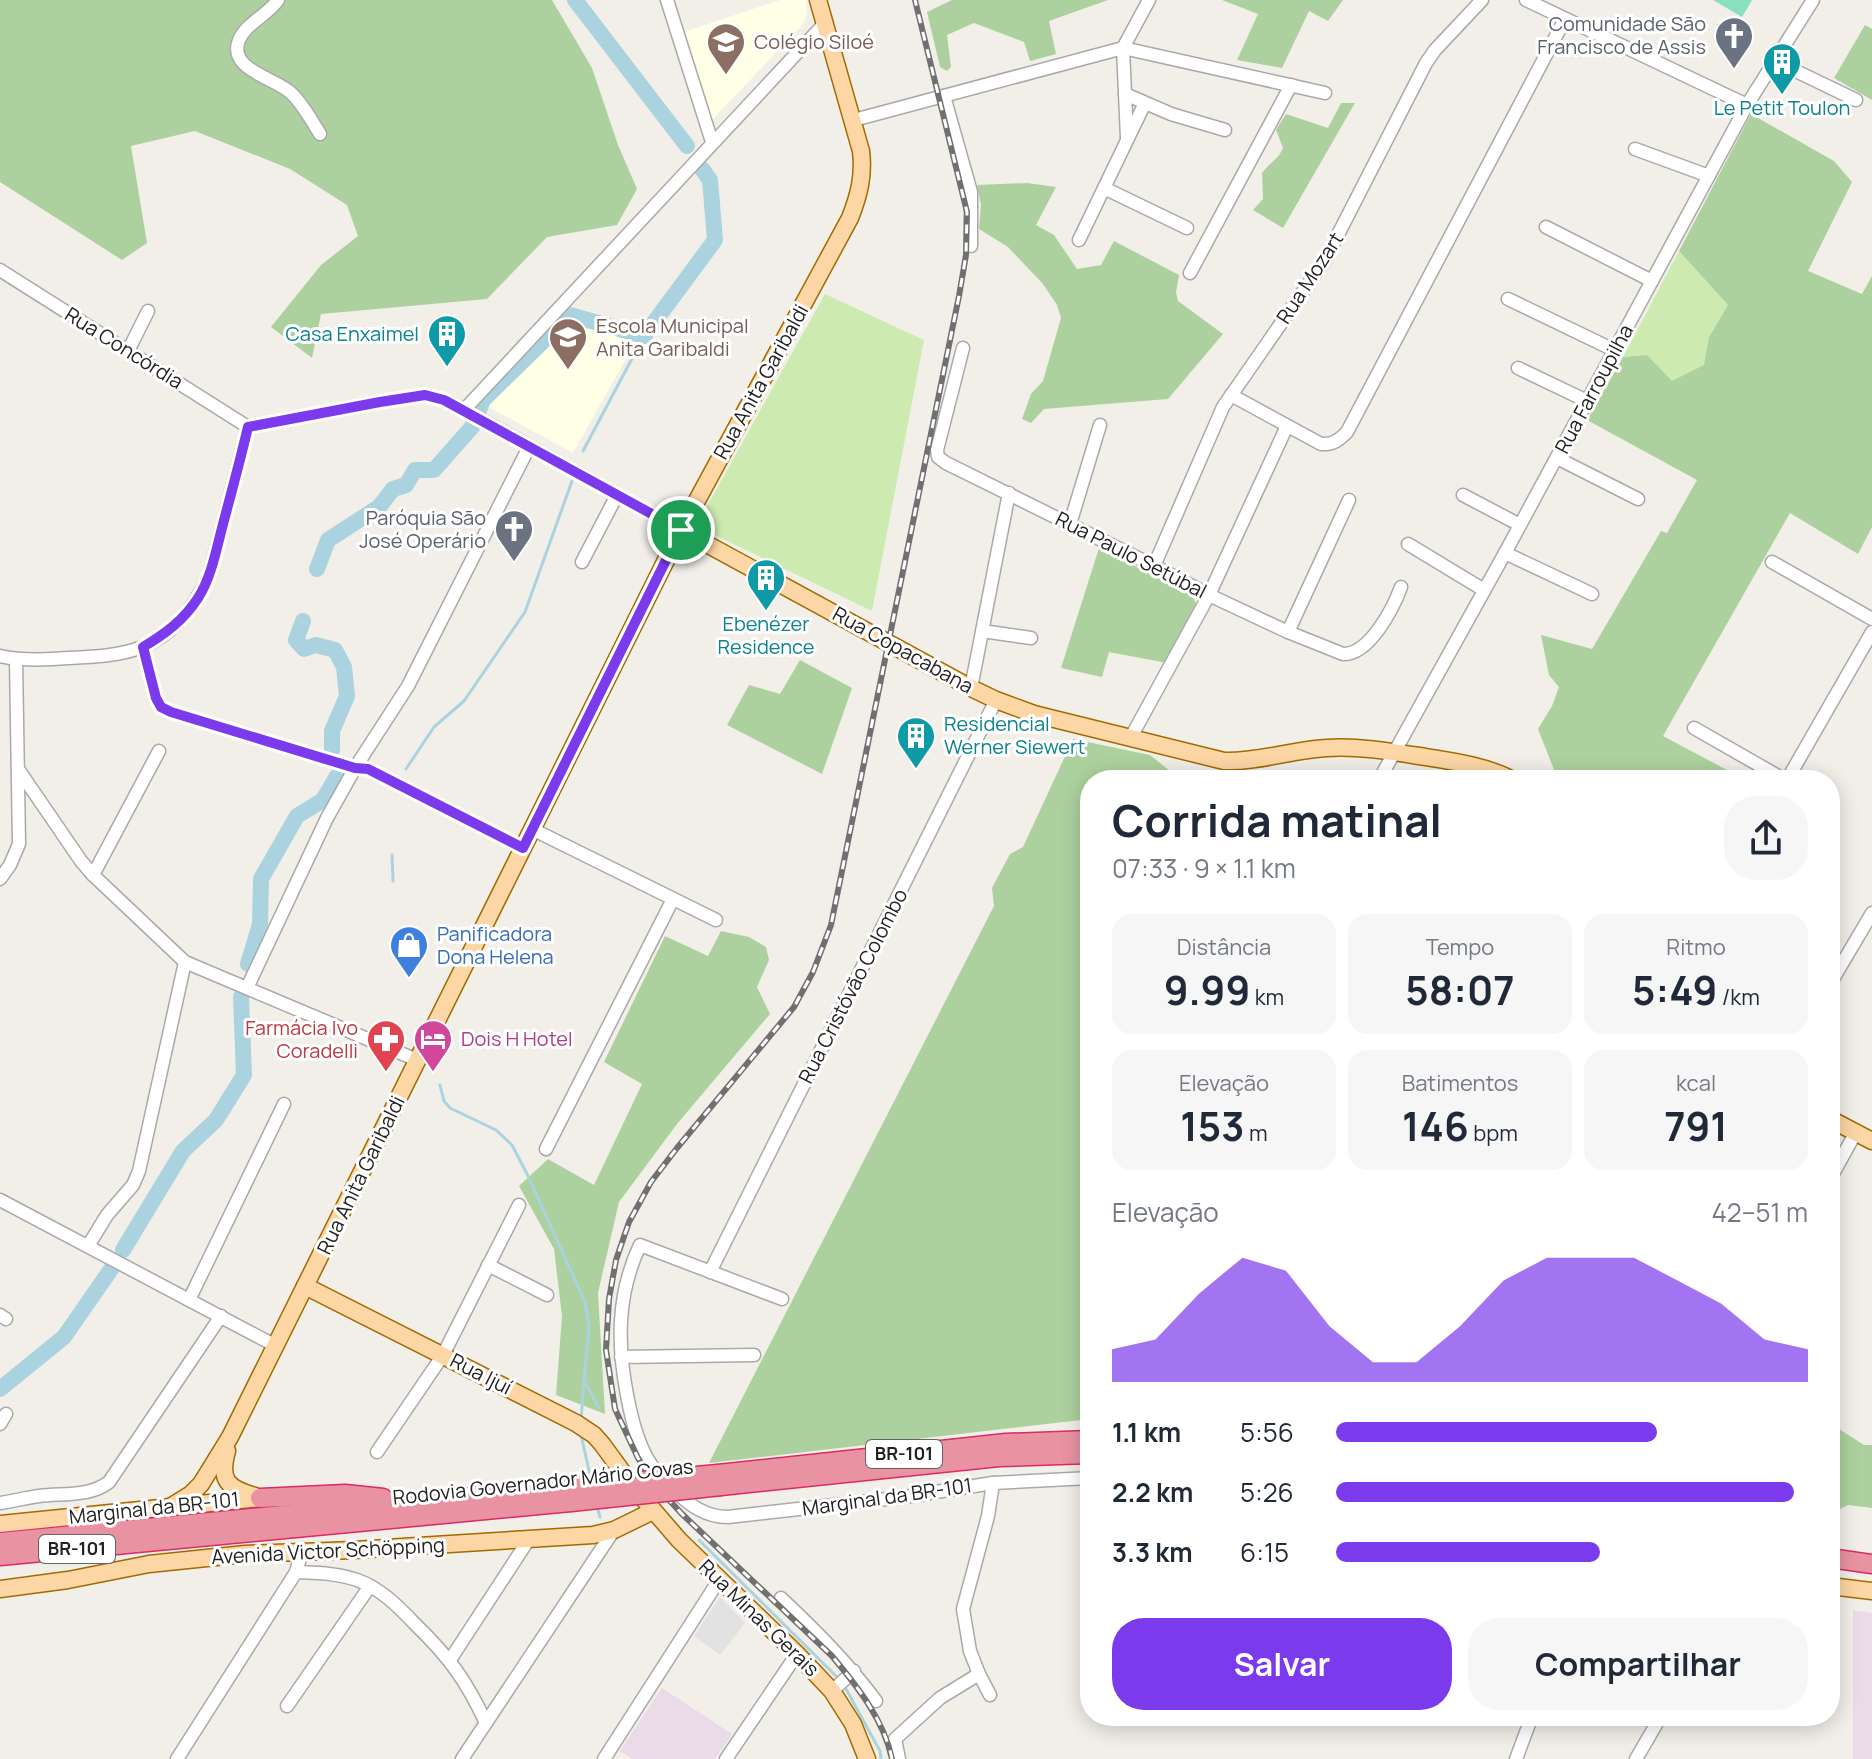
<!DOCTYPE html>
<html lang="pt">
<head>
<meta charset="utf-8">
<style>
	body { margin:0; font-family:Manrope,sans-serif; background:#f6f6f7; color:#1f2937; height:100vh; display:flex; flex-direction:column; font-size:30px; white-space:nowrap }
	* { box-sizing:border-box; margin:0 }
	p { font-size:26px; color:#747a83 }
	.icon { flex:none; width:44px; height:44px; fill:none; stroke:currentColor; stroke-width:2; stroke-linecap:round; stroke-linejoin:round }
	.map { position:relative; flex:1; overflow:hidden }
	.details { position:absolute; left:1080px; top:770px; width:760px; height:956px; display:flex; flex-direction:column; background:#fff; border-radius:32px; box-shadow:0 4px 20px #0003 }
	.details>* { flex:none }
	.pin { position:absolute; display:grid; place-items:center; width:68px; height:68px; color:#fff; margin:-34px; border:4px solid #fff; border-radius:50%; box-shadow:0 2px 8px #0007 }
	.round { display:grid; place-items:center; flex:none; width:84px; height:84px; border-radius:32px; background:#f6f6f7 }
	.headline { display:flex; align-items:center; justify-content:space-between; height:136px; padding:0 32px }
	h1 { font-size:44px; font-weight:700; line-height:60px }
	.figures { display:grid; grid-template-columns:repeat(3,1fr); gap:12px; height:136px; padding:8px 32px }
	.figures div { display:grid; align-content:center; border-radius:20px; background:#f6f6f7; text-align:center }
	.figures b { font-size:40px; font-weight:700 }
	.figures small { font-size:22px; font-weight:400 }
	.figures p { font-size:22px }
	.chart { height:224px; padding:16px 32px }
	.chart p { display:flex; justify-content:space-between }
	.chart svg { width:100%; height:144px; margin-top:8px; fill:#7c3aed; opacity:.7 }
	.primary-button { display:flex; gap:16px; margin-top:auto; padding:16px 32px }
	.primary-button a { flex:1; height:92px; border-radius:32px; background:#7c3aed; color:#fff; font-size:32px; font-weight:700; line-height:92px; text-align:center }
	.primary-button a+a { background:#f6f6f7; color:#1f2937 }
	ul { padding:0 32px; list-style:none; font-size:26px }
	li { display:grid; grid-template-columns:128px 96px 1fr; align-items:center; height:60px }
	li i { height:20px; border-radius:10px; background:#7c3aed }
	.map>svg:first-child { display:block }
	.industrial { fill:#ebdbe8 }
	.education { fill:#ffffe5 }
	.grass { fill:#cdebb0 }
	.forest { fill:#add19e }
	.pitch { fill:#88e0be }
	.parking { fill:#e2e2e2 }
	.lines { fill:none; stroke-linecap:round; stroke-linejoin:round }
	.stream { stroke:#aad3df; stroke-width:3 }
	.river { stroke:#aad3df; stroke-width:16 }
	.minor-casing { stroke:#a9a9a9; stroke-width:15 }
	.major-casing { stroke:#a06b00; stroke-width:19 }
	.highway-casing { stroke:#dc2a67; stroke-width:21 }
	.minor { stroke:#fff; stroke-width:12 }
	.major { stroke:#fcd6a4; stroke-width:16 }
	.highway { stroke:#e892a2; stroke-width:18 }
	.rail-casing { stroke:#707070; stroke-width:6 }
	.rail { stroke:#fff; stroke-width:3; stroke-dasharray:9; stroke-linecap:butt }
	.highway-bridge-casing { stroke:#dc2a67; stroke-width:21; stroke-linecap:butt }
	.highway-bridge { stroke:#e892a2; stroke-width:18 }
	.route-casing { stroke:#fff; stroke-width:16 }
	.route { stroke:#7c3aed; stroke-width:10 }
	.labels { text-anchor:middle; stroke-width:6; stroke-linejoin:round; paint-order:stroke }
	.shield { fill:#fff; stroke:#646464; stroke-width:2 }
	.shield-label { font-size:18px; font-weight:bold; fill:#222 }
	.worship-label { font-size:20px; fill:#5b616d; stroke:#fff; text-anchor:end }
	.education-label { font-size:20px; fill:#785e54; stroke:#fff; text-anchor:start }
	.culture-label { font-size:20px; fill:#0d838f; stroke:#fff }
	.street-label { font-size:20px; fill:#222; stroke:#fff }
	.shop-label { font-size:20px; fill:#366cbe; stroke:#fff; text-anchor:start }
	.health-label { font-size:20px; fill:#be3a42; stroke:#fff; text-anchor:end }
	.hotel-label { font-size:20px; fill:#b23c85; stroke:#fff; text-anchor:start }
</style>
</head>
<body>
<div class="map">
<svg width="1872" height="1759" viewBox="0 0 1872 1759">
	<rect width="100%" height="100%" fill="#f2efe9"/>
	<g class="industrial">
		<path d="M1853,1610L1872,1613V1759H1853Z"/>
		<path d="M662,1688L732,1734L715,1759H633L620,1751Z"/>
	</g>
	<g class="education">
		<path d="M780,0H806L807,14L803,24L712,120L684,32Z"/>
		<path d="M571,320L637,339L573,453L483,404Z"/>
	</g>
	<g class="grass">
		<path d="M1679,251L1728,305L1709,337L1708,432L1647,355L1623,357Z"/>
		<path d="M825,294L924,340L872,611L696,526Z"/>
	</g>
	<g class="forest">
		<path d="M0,0H552L592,68L618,145L637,189L617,225L547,237L487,299L321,314L312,358L271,327L321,265L358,236L347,205L290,169L195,131L131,146L147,243L122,260L0,182Z"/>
		<path d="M952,0H1108L1049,21L1056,54L1030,61L1024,42L974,23L947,35L951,67L947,71L940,67L927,12Z"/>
		<path d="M1222,0H1343L1328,21L1309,11L1282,68L1237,60L1258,14Z"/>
		<path d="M1865,25L1872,29V100L1834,78Z"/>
		<path d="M1341,103H1355L1283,228L1253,210L1263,199L1262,173C1270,162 1278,160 1283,148L1276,130L1286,114L1328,128Z"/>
		<path d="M1751,114L1834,161L1852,182L1808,271L1862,294L1872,276V527L1858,554L1790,513L1663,736L1727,770L1721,780H1558L1538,729L1552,706L1559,687L1549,675L1541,635L1592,649L1661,531L1667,533L1697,480L1587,420L1623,357L1647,355L1672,381L1704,365L1709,337L1728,305L1679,251Z"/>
		<path d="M1027,183L1056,187L1036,225L1054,235L1077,269L1101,265L1114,241L1179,275L1176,292L1178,301L1223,334L1168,399L1044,409L1031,423L1022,419L1031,394L1043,381L1061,318L1057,305L1043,284L1008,247L979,229L981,205L977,185Z"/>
		<path d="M1099,548L1186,592L1194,599L1198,609L1167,663L1109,652L1102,677L1061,668Z"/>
		<path d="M800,660L852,688L822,774L727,725L749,685L780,694Z"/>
		<path d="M1073,739L1150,755L1181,780H1090V1419L709,1463L994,906L992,888L1010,854L1023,847Z"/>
		<path d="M721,931L749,937L766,947L769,960L757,987L770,1014L677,1124L619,1202L598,1293L605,1414L556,1395L562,1316L554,1249L519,1186L548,1159L594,1185L642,1084L604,1062L665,936L708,956Z"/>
		<path d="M1839,1429L1864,1445H1872V1508L1848,1505L1830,1514V1446Z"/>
	</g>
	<path class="pitch" d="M1713,0H1752L1742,17Z"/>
	<path class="parking" d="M720,1597L745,1623L720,1655L694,1636Z"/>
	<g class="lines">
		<g class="stream">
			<path d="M583,451L644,336"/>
			<path d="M406,769L434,727L464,701L525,612L572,481"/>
			<path d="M392,855L393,881"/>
			<path d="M440,1085L444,1101L450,1108L496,1130L512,1145L527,1174L585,1302L589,1327L584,1380L599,1408"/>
			<path d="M581,1420L584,1380"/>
			<path d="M581,1435L591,1479"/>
			<path d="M597,1506L600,1517"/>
			<path d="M699,1540L836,1676"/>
			<path d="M846,1689L880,1751L881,1759"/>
		</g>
		<g class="river">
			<path d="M575,0L687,146"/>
			<path d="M317,569L328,540L379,507L393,489L406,485L415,470H434L472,427L483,400L570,315L644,336L715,240L710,180L702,169"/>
			<path d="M303,621L296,640L304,649L316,645L335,650L344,667L347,696L332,731V750"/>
			<path d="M248,964L260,924L261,879L297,816L323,800L337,776"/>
			<path d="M123,1250L183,1151L216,1120L244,1075L241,997"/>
			<path d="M0,1389L64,1337L114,1265"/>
		</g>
		<g class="minor-casing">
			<g id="minor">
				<path d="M278,0C268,15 246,23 239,40C227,70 276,78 291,93C303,104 311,120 320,134"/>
				<path d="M667,0L712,142"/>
				<path d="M1526,0L1747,105"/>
				<path d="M1775,61L1856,100"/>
				<path d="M1125,94L1171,114L1225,130"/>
				<path d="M944,96L971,192V246"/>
				<path d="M854,120L1123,48L1325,93"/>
				<path d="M1127,138L1123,48L1149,0"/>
				<path d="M1635,149L1709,176"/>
				<path d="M1104,188L1187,228"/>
				<path d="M1546,227L1652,281"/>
				<path d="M1079,240L1145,103"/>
				<path d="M0,270L248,427"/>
				<path d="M1190,273L1291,85"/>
				<path d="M1508,299L1614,350"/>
				<path d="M963,348L937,450L938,457L946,463L1154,566L1209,595L1288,632L1343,654C1369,655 1393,609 1401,587"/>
				<path d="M128,351L148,311"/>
				<path d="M1518,368L1587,401"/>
				<path d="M1231,395L1321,444C1333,445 1339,440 1347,432L1565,19"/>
				<path d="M464,410L825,23"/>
				<path d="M248,427L380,402L425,395L444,400L464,410L681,530"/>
				<path d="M1557,458L1638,499"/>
				<path d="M1463,495L1520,525"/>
				<path d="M1070,524L1100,425"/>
				<path d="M1408,544L1484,590"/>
				<path d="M1505,553L1592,594"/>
				<path d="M582,562L617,495"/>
				<path d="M1772,562L1872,619"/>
				<path d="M1154,566L1223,407L1325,260L1426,63L1435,50L1482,0"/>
				<path d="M982,631L1031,638"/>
				<path d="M1288,632L1349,500"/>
				<path d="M143,647L156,698L161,707L171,712L355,768L368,769L523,848"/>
				<path d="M0,656C23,661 45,660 68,658C92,657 120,656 142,647C174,635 195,605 209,576L248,427"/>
				<path d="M971,688L1009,493"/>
				<path d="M1694,728L1785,780"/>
				<path d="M1131,737L1209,595L1287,426"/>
				<path d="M18,769L81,861L93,875L185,962L417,1060"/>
				<path d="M1379,780L1505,553L1747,105L1813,0"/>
				<path d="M1787,780L1872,632"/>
				<path d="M532,829L716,920"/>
				<path d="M93,875L159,751"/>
				<path d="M0,879L10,865L19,844L16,659"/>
				<path d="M1830,984L1872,913"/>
				<path d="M247,988L327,818L355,768L408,686L529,447"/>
				<path d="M546,1149L673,899"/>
				<path d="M1830,1179L1856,1132"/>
				<path d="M0,1200L276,1346"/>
				<path d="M88,1246L107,1215L133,1185L139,1171L185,962"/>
				<path d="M488,1265L547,1295"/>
				<path d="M710,1272L996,700"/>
				<path d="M782,1299L640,1245C617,1294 617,1343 627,1395C631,1416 636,1439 647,1458C654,1471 665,1481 675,1491C690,1505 705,1517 728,1517L904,1497L993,1483L1090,1478"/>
				<path d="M189,1300L284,1104"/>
				<path d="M0,1315L6,1319"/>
				<path d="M621,1357L754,1355"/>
				<path d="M0,1424L6,1414"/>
				<path d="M377,1452L443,1355L519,1205"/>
				<path d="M0,1503C13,1501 26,1498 39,1496C62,1493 90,1497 109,1482L221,1316"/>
				<path d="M296,1572C316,1573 337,1573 357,1580C380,1588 398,1606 415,1624C449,1657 466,1680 486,1723"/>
				<path d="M781,1598C816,1631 847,1662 876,1701"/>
				<path d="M450,1660L529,1539"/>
				<path d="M832,1691L854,1671"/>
				<path d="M990,1695L979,1674L970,1651L963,1609L988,1516L993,1483"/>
				<path d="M287,1706L370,1586"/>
				<path d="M177,1759L296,1572L302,1551"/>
				<path d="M462,1759L614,1530"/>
				<path d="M604,1759L719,1580"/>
				<path d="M726,1759L797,1654"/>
				<path d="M899,1759L895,1739L940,1698L979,1674"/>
				<path d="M1516,1759L1532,1716"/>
				<path d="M1636,1759L1661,1716"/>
			</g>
		</g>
		<g class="major-casing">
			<g id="major">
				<path d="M681,530L971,688L996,700L1034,714L1224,761C1259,762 1292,750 1327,748C1357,746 1388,751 1419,756C1451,761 1484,765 1513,780"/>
				<path d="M1830,1119L1872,1141"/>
				<path d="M305,1286L576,1423L594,1435L602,1444L635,1489L679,1540L797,1654L832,1691L853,1724L867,1759"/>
				<path d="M227,1451C219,1480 227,1488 255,1496"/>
				<path d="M170,1507L191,1494L201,1484L230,1437L681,530L850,218C859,195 864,176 861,151L818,0"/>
				<path d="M0,1524L260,1498"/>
				<path d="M1830,1586L1872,1591"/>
				<path d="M0,1589L68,1580L149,1564L245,1554L354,1550L593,1535L614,1530L653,1511"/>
			</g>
		</g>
		<g class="highway-casing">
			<g id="highway">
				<path d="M718,1474L1006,1443L1090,1440"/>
				<path d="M721,1486L999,1457L1090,1454"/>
				<path d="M260,1498L345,1494L383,1498"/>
				<path d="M0,1542L575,1487"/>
				<path d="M0,1556L571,1502"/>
				<path d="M1830,1558L1872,1564"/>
			</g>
		</g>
		<use href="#minor" class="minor"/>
		<use href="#major" class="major"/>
		<use href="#highway" class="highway"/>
		<g class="rail-casing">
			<path id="rail" d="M892,1759C884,1720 857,1686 832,1656L682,1514L657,1487L638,1458L615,1409L606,1350L609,1299L616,1260L629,1222L651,1182L677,1148L794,1007L813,972L831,925L959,296L966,255L967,212L915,0"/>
		</g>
		<use href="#rail" class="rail"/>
		<g class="highway-bridge-casing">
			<g id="highway-bridge">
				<path d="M575,1487L718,1474"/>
				<path d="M571,1502L721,1486"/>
			</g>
		</g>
		<use href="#highway-bridge" class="highway-bridge"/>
	</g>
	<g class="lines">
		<g class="route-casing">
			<path id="route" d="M425,395L444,400L681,530L523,848L368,769L355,768L171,712L161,707L156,698L143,647C165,634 184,620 198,598C211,578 216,551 222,528C231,494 240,461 248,427L380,402Z"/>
		</g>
		<use href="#route" class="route"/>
	</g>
	<defs>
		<g id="church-pin" transform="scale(2)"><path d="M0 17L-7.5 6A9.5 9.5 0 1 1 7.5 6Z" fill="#6b7280" stroke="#fff"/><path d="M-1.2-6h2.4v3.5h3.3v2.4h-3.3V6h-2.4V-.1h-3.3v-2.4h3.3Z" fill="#fff"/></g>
		<g id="school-pin" transform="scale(2)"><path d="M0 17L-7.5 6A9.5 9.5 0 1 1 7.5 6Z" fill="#8d6e63" stroke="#fff"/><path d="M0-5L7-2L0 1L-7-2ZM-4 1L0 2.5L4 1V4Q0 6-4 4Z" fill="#fff"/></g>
		<g id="building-pin" transform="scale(2)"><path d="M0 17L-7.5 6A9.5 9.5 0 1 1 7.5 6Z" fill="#0f9aa8" stroke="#fff"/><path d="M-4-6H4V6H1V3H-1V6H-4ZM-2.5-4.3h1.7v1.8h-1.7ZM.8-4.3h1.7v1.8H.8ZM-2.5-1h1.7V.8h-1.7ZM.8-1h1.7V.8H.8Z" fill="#fff"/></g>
		<g id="shop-pin" transform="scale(2)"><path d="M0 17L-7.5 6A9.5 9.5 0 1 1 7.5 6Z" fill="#3f7fe0" stroke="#fff"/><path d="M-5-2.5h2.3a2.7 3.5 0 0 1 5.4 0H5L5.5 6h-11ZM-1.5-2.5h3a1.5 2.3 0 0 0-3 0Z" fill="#fff"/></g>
		<g id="pharmacy-pin" transform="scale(2)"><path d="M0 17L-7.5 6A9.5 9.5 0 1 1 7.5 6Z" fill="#e0444e" stroke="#fff"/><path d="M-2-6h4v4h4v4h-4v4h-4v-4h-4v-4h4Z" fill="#fff"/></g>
		<g id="hotel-pin" transform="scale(2)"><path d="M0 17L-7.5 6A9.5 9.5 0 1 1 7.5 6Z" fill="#d1479c" stroke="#fff"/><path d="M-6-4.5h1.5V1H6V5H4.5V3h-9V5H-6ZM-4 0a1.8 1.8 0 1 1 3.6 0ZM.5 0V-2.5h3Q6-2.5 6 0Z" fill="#fff"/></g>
	</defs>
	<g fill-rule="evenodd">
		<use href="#church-pin" x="1734" y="36"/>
		<use href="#school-pin" x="726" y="42"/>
		<use href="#building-pin" x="1782" y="62"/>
		<use href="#building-pin" x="447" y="334"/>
		<use href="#school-pin" x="568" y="337"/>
		<use href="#church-pin" x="514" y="529"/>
		<use href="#building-pin" x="766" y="578"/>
		<use href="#building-pin" x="916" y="736"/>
		<use href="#shop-pin" x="409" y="945"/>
		<use href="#pharmacy-pin" x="386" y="1039"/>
		<use href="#hotel-pin" x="433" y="1039"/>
	</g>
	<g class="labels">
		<g class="shield">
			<rect x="866" y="1440" width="76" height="28" rx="6"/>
			<rect x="39" y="1535" width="76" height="28" rx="6"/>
		</g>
		<g class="shield-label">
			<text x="904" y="1460">BR-101</text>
			<text x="77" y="1555">BR-101</text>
		</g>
		<g class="worship-label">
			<text x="1706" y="31">Comunidade São<tspan x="1706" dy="23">Francisco de Assis</tspan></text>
			<text x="486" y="525">Paróquia São<tspan x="486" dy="23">José Operário</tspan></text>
		</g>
		<g class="education-label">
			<text x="754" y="49">Colégio Siloé</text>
			<text x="596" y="333">Escola Municipal<tspan x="596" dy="23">Anita Garibaldi</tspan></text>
		</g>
		<g class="culture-label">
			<text x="1782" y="115">Le Petit Toulon</text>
			<text x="419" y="341" text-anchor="end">Casa Enxaimel</text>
			<text x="766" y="631">Ebenézer<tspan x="766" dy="23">Residence</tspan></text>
			<text x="944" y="731" text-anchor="start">Residencial<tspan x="944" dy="23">Werner Siewert</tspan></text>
		</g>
		<g class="street-label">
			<text transform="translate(1310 278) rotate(-57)" y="7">Rua Mozart</text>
			<text transform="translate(124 348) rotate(32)" y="7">Rua Concórdia</text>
			<text transform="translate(761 382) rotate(-61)" y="7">Rua Anita Garibaldi</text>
			<text transform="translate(1594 389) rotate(-62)" y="7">Rua Farroupilha</text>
			<text transform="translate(1131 555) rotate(27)" y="7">Rua Paulo Setúbal</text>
			<text transform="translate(903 650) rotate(29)" y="7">Rua Copacabana</text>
			<text transform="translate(853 986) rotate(-63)" y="7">Rua Cristóvão Colombo</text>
			<text transform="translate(361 1175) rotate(-64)" y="7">Rua Anita Garibaldi</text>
			<text transform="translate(481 1374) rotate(27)" y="7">Rua Ijuí</text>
			<text transform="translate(543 1482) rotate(-6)" y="7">Rodovia Governador Mário Covas</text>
			<text transform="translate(887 1497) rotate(-8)" y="7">Marginal da BR-101</text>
			<text transform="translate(154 1508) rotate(-6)" y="7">Marginal da BR-101</text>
			<text transform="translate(328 1551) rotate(-3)" y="7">Avenida Victor Schöpping</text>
			<text transform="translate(759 1618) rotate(44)" y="7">Rua Minas Gerais</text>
		</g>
		<g class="shop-label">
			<text x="437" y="941">Panificadora<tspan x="437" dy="23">Dona Helena</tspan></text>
		</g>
		<g class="health-label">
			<text x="358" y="1035">Farmácia Ivo<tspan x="358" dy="23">Coradelli</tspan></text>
		</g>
		<g class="hotel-label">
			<text x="461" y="1046">Dois H Hotel</text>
		</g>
	</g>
</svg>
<div class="pin" style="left:681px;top:530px;background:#1e9e55"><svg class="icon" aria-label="arrive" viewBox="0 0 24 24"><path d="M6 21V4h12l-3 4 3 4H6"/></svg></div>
<section class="details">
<div class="headline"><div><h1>Corrida matinal</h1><p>07:33 · 9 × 1.1 km</p></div><a class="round"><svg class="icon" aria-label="share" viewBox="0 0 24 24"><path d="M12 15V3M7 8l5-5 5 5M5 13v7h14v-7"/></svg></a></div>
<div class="figures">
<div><p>Distância</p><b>9.99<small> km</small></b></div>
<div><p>Tempo</p><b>58:07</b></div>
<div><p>Ritmo</p><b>5:49<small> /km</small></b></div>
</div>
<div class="figures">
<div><p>Elevação</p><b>153<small> m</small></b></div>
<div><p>Batimentos</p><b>146<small> bpm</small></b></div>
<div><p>kcal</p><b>791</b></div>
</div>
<div class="chart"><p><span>Elevação</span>42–51 m</p>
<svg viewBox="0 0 160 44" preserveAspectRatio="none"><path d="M0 44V34L10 31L20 17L30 6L40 10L50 27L60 38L70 38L80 27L90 13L100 6L110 6L120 6L130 13L140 20L150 31L160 34V44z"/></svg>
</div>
<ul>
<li><b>1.1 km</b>5:56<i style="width:68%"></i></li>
<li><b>2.2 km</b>5:26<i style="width:97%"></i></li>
<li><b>3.3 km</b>6:15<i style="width:56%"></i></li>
</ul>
<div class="primary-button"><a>Salvar</a><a>Compartilhar</a></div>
</section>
</div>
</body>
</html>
